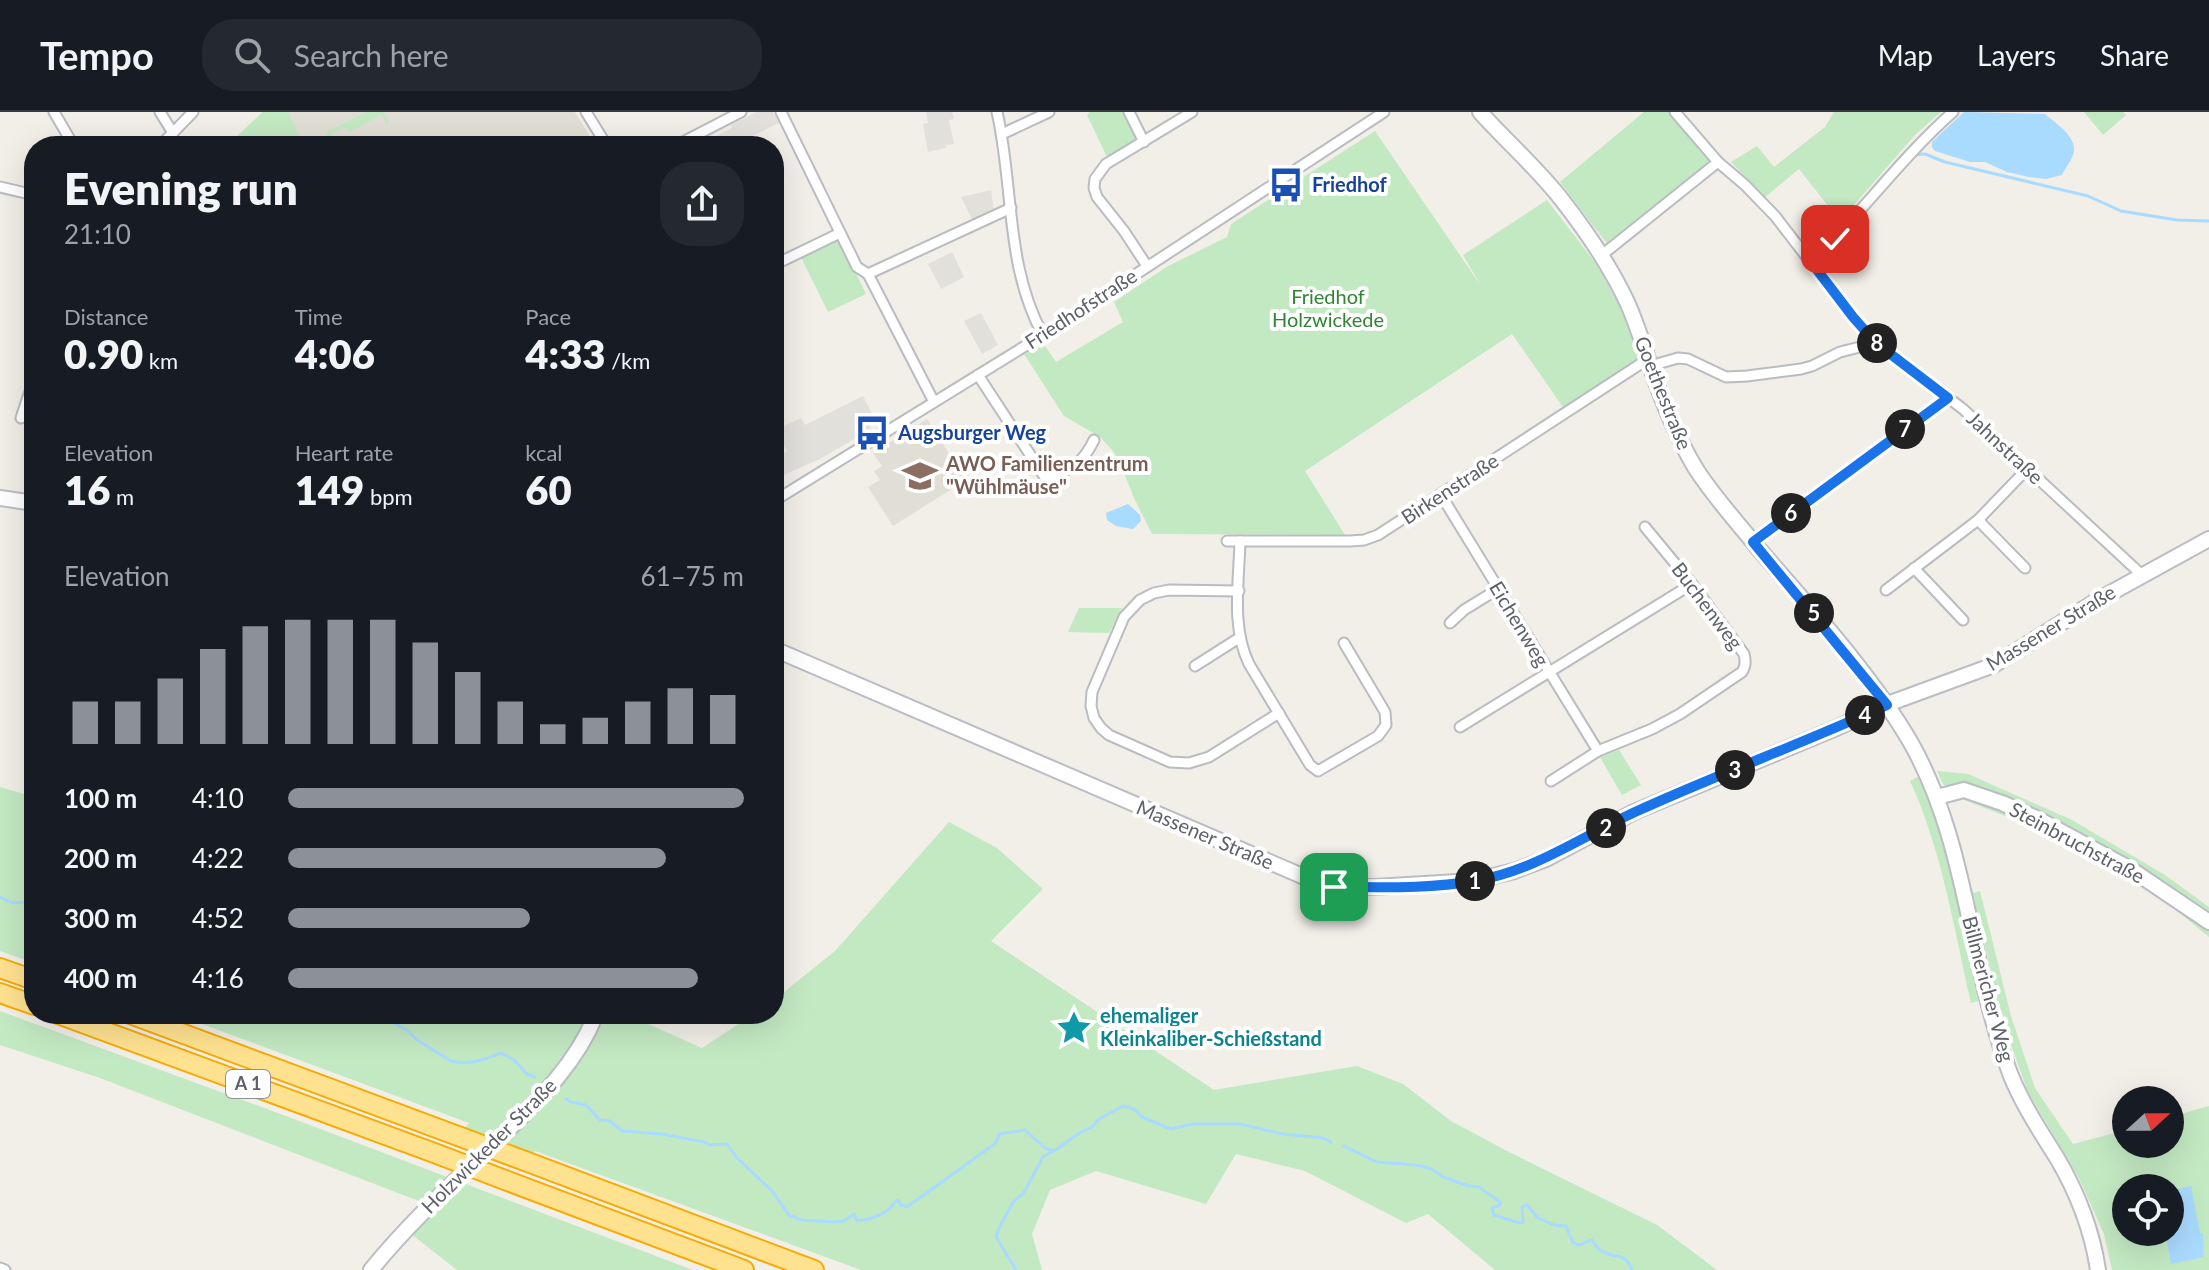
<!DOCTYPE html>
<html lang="en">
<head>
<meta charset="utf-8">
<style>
	body { margin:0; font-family:Lato,sans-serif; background:#242831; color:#f1f3f6; height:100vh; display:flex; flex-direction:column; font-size:30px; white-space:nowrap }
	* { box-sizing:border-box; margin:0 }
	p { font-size:26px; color:#9ea1a6 }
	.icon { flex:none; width:44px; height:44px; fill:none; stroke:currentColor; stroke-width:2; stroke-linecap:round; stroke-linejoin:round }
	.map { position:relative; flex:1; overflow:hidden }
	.drawer { position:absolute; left:24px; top:24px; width:760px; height:888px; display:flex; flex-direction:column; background:#171b24; border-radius:32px; box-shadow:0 8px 32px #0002 }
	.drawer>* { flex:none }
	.needle { width:52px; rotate:69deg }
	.tools { position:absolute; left:2112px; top:974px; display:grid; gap:16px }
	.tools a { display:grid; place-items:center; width:72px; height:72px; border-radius:50%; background:#171b24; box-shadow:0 8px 32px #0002; font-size:40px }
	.pin { position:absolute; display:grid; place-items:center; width:68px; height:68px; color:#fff; margin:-34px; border-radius:16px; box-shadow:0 4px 12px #0006 }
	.km { position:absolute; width:40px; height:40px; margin:-20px; border-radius:50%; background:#222; color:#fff; font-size:22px; line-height:40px; text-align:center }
	.round { display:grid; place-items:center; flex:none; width:84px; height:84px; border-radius:32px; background:#242831 }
	.headline { display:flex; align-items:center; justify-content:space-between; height:136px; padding:0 40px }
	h1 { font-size:44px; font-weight:800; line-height:60px }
	.figures { display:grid; grid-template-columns:repeat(3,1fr); gap:12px; height:136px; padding:8px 40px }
	.figures div { display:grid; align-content:center }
	.figures b { font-size:40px; font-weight:800 }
	.figures small { font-size:22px; font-weight:400 }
	.figures p { font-size:22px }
	.chart { height:224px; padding:16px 40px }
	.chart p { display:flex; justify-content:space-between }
	.chart svg { width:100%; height:144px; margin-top:8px; stroke:#8c9099; stroke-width:6 }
	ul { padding:0 40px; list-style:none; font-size:26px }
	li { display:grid; grid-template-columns:128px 96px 1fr; align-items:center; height:60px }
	li i { height:20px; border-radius:10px; background:#8c9099 }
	header { display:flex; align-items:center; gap:48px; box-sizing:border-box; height:112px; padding:0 40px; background:#171b24; border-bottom:2px solid #363941 }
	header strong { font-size:38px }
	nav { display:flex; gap:44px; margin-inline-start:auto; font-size:28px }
	.search { width:560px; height:72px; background:#242831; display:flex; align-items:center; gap:20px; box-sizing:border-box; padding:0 28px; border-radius:32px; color:#9ea1a6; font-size:30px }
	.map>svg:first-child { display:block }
	.industrial { fill:#e2e0db }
	.education { fill:#e1ded5 }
	.green { fill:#c3e9c2; fill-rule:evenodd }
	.water { fill:#a9daff }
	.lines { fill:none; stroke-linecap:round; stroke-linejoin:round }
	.stream { stroke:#a9daff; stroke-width:3 }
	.street-casing { stroke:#b9bcc1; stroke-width:13 }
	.secondary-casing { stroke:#babdc3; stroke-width:18 }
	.highway-casing { stroke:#f8aa00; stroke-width:22 }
	.street { stroke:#fff; stroke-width:9 }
	.secondary { stroke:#fff; stroke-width:14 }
	.highway { stroke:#ffe290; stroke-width:18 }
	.highway-bridge-casing { stroke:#f8aa00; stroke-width:22; stroke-linecap:butt }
	.highway-bridge { stroke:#ffe290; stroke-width:18 }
	.route-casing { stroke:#fff; stroke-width:16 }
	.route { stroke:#1a73e8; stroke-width:10 }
	.labels { text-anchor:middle; stroke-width:8; stroke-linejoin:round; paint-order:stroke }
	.shield { fill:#fff; stroke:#8e9195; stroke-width:2 }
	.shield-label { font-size:18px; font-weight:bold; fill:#5e6268 }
	.transit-label { font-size:20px; font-weight:bold; fill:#164399; stroke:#fff; text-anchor:start }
	.park-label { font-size:20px; fill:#308434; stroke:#fff }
	.street-label { font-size:20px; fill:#5e6268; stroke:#fff }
	.education-label { font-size:20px; font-weight:bold; fill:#785e54; stroke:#fff; text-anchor:start }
	.culture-label { font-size:20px; font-weight:bold; fill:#0d838f; stroke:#fff; text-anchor:start }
</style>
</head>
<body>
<header>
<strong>Tempo</strong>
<div class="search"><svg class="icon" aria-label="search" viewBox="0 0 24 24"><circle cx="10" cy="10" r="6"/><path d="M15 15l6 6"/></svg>Search here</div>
<nav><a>Map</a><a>Layers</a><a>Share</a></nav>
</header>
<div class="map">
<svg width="2209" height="1158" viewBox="0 0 2209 1158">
	<rect width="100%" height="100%" fill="#f1efe7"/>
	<g class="industrial">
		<path d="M757,0H773L779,11L740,30L742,34H714L710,27L732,16L731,13Z"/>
		<path d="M926,0H952L954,7L949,8L954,32L946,33V36L928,40L923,12L928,11Z"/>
		<path d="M991,78L994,99L973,109L961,85Z"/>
		<path d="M952,140L964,165L941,177L928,152Z"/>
		<path d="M981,201L998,233L982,242L964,209Z"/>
		<path d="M863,284L874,306L867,310L871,317L820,347L774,367V339L780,336L783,342L787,340L777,317L801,306L805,313Z"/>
	</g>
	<g class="education">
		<path d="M263,0H575L596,34H227Z"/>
		<path d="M927,307L966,368L893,414L868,375L880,368L874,359L882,354L873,341Z"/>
	</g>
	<g class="green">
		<path d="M263,0H288L302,30L294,34H227Z"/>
		<path d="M366,0H384L389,10L387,13L382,2L350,20L345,16L331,22L330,25L334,34H330L326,20Z"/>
		<path d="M1090,0H1125L1137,25L1135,30L1108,47L1087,3Z"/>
		<path d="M1644,0H1669L1710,51L1608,133L1560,70Z"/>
		<path d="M1834,0H1941L1915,23L1840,109L1799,57L1765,85L1731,50L1757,34L1774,55L1825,15Z"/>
		<path d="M2084,0H2123L2126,3L2103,23Z"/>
		<path d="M1375,19L1481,174L1463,143L1547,88L1597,153L1620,195L1639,246L1563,295L1512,222L1305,359L1345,423L1152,422L1134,386L1120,351L1113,339L1100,325L1064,304L1024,242L1043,231L1056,250L1123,210L1114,190L1168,154L1227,125L1231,112Z"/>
		<path d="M839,126L866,182L828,200L801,145Z"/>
		<path d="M1079,496H1122L1109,521L1068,520Z"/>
		<path d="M1619,638L1641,673L1622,683L1600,645Z"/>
		<path d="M1937,659L1968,662L2072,708L2165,763L2209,795V825L2166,790L2108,754L2028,713L1962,687L1943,672Z"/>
		<path d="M1919,664C1952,736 1965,811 1982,888L1971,891C1954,817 1942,738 1910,669Z"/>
		<path d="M0,675L34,685V851L0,839Z"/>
		<path d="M949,710L997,736L1043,777L991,829L1214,978L1357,954L1403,972L1451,1009L1507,1039L1657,1113L1717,1158H1495L1428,1102L1406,1111L1305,1059L1236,1042L1206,1092L1096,1059L1050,1078L1032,1122L1042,1158H861L535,1039L525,1049L458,1024L469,1011L175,902H626L702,936L754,902H774V888L835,839Z"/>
		<path d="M1980,779L2011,904L2035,976L2073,1032L2126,1018V1032H2170V1005L2209,994V1158H2112L2104,1122L2080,1068L2028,980L2002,908L1973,781ZM2126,1076H2170V1120H2126Z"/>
		<path d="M0,899L294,1007L693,1158H457L406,1118L429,1093L100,966L0,933Z"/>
	</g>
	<g class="water">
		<path d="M1964,0L2045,2C2055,11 2075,23 2074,38C2074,46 2065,56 2062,63L2046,67L2029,65L2007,60L1985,50H1970L1935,39L1932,35V30Z"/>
		<path d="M1128,392L1140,403L1141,409L1133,417L1116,414L1107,408L1106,401Z"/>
		<path d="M2191,1074L2200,1121H2203L2204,1145L2171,1152L2165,1120H2170V1079Z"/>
	</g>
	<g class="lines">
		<g class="stream">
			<path d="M1914,43L1925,42L1945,50L2088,84L2121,99L2177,108L2209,109"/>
			<path d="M0,785L13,791L26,790L34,796"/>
			<path d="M379,902L408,919L417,928L451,949C469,954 485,947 501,941L514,948L527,962L535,965"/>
			<path d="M566,987L571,990L586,993L600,1008L610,1009L622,1019L662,1022L704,1030L710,1033L727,1032L737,1046L772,1079L789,1103L801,1108L834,1110L844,1109L854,1102L857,1109C866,1108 882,1104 889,1097C892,1094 894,1090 898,1088L901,1093L907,1095L996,1031L999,1022L1025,1018L1045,1036L1054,1039L1081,1020L1092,1015L1099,1007L1123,994L1134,997L1142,1005L1171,1017L1193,1012H1240L1283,1022L1323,1026L1331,1030"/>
			<path d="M1344,1034L1377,1050L1417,1053L1432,1057L1443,1065L1469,1074L1479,1075L1500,1090V1093L1492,1096L1494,1103L1520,1111L1523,1110L1522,1095L1527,1093L1538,1106L1554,1113L1566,1114L1573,1131L1579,1133L1592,1128C1595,1132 1597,1137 1602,1139C1615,1148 1624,1138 1632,1158"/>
			<path d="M1016,1158L996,1125L999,1116L1014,1089L1023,1082L1043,1045L1053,1039"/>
		</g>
		<g class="street-casing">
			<g id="street">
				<path d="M54,0L72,31"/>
				<path d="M160,0L173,21"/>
				<path d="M586,0L607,34"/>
				<path d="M781,0L857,155L868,162L934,290"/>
				<path d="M997,0C1014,74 1005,154 1043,223"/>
				<path d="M1129,0L1144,30"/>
				<path d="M1675,0L1718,50L1745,73L1775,104L1853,205L1876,231L1963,297L2142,463"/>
				<path d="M1002,22L1049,0"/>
				<path d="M160,34L193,0"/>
				<path d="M675,34L741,0"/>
				<path d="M0,75L34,83"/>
				<path d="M1602,143L1718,50"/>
				<path d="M1811,150C1861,102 1901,46 1953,0"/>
				<path d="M774,153L840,121"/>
				<path d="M1147,154L1124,119L1097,85L1094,76L1095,67L1106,52L1192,0"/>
				<path d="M868,162L1011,96"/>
				<path d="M1650,254L1678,246L1688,247L1726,265L1747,264L1801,257L1812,254L1840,240L1876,231"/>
				<path d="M978,263L1046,367C1071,357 1082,353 1094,328"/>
				<path d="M21,306L34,267"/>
				<path d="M1441,383L1598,639"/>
				<path d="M774,389L1043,223L1384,0"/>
				<path d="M1978,408L2025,456"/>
				<path d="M1227,429H1350L1364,428L1378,423L1648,247"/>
				<path d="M1240,429C1239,469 1231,515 1249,552L1310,653L1318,659L1378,624L1386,613L1385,600L1344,531"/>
				<path d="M1753,430L1948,286"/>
				<path d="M1914,456L1963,508"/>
				<path d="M1886,478L1978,408L2027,357"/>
				<path d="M1239,479L1169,478L1154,481L1140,488L1124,505L1092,580L1091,594L1094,606L1101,616L1109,623L1170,650L1189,651L1209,645L1279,601"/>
				<path d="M1450,511L1464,498L1498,477"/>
				<path d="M1195,554L1239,526"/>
				<path d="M1460,615L1692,472"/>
				<path d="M1551,669L1598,639L1652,617L1680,602L1742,560C1746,554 1746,549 1744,542L1692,472L1645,415"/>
				<path d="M0,1156L5,1158"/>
			</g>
		</g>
		<g class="secondary-casing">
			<g id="secondary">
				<path d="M1480,0C1507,30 1538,57 1562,88C1587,120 1610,154 1627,190C1636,210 1643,232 1650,253C1662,289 1676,324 1696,357C1714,385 1737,410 1758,436C1810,496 1871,562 1911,631C1969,734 1969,855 2011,964C2023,993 2040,1019 2057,1046C2077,1080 2092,1118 2098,1158"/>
				<path d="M0,386L34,391"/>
				<path d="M774,537L1316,770L1334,775H1374L1474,769L1514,759L1546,747L1634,700L1834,617L1893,590L1994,553L2096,489L2209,427"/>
				<path d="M1937,685L1964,678L2002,691L2036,706L2132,758L2209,810"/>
				<path d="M371,1158C408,1112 452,1072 495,1031C533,993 576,954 596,902"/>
			</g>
		</g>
		<g class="highway-casing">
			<g id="highway">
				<path d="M0,856L34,868"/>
				<path d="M0,881L34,893"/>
				<path d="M58,902L437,1042"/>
				<path d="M130,902L458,1024"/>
				<path d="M525,1049L814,1158"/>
				<path d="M505,1068L744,1158"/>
			</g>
		</g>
		<use href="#street" class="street"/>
		<use href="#secondary" class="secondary"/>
		<use href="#highway" class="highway"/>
		<g class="highway-bridge-casing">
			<g id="highway-bridge">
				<path d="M458,1024L525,1049"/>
				<path d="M437,1042L505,1068"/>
			</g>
		</g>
		<use href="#highway-bridge" class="highway-bridge"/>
	</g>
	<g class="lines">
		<g class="route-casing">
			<path id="route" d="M1334,775C1380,775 1429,777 1474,769C1534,759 1581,725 1635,700C1718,662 1804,631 1887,593L1753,430L1948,286L1876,231L1853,205L1811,150L1835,127"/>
		</g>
		<use href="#route" class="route"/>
	</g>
	<defs>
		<g id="bus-bare" transform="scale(2.76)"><path d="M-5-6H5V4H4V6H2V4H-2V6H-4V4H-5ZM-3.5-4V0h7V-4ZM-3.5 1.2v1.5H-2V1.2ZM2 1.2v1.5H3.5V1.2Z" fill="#1a4fb4" stroke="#fff" stroke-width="2.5" paint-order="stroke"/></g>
		<g id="school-bare" transform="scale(2.76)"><path d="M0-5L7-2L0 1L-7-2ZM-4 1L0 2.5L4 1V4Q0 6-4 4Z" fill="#8d6e63" stroke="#fff" stroke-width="2.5" paint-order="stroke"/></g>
		<g id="sight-bare" transform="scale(2.76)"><path d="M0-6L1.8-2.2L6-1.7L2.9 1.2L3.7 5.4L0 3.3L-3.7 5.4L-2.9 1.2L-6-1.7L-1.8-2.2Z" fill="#0f9aa8" stroke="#fff" stroke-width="2.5" paint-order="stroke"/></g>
	</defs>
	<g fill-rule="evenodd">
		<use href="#bus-bare" x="1286" y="73"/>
		<use href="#bus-bare" x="872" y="321"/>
		<use href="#school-bare" x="920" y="364"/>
		<use href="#sight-bare" x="1074" y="916"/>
	</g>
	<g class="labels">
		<rect class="shield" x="226" y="958" width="44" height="28" rx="6"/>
		<g class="shield-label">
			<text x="248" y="978">A 1</text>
		</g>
		<g class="transit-label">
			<text x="1312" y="80">Friedhof</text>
			<text x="898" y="328">Augsburger Weg</text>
		</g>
		<g class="park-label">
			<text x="1328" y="192">Friedhof<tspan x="1328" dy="23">Holzwickede</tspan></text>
		</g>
		<g class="street-label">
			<text transform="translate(1081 197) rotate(-33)" y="7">Friedhofstraße</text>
			<text transform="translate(1663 281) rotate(68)" y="7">Goethestraße</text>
			<text transform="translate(2005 336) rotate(43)" y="7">Jahnstraße</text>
			<text transform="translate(1450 377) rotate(-33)" y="7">Birkenstraße</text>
			<text transform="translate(1707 494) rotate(53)" y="7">Buchenweg</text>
			<text transform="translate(1519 512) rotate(59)" y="7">Eichenweg</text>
			<text transform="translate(2051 516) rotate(-31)" y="7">Massener Straße</text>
			<text transform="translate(1205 723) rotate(23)" y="7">Massener Straße</text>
			<text transform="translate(2077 731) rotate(28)" y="7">Steinbruchstraße</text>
			<text transform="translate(1988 877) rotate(75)" y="7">Billmericher Weg</text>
			<text transform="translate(489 1034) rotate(-45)" y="7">Holzwickeder Straße</text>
		</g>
		<g class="education-label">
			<text x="946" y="359">AWO Familienzentrum<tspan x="946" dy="23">"Wühlmäuse"</tspan></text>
		</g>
		<g class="culture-label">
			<text x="1100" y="911">ehemaliger<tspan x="1100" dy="23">Kleinkaliber-Schießstand</tspan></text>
		</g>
	</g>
</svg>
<div class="tools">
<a><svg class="needle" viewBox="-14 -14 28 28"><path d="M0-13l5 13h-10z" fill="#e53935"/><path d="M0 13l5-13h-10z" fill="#9ea1a6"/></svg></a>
<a><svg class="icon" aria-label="locate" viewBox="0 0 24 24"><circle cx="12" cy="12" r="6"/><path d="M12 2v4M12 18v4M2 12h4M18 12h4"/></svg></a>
</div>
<div class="pin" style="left:1334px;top:775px;background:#1e9e55"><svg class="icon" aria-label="arrive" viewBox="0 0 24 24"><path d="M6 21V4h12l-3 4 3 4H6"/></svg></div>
<div class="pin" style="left:1835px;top:127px;background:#d93025"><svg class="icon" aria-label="check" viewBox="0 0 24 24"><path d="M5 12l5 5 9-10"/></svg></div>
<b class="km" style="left:1475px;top:769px">1</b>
<b class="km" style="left:1606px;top:716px">2</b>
<b class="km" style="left:1735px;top:658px">3</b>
<b class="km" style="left:1865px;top:603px">4</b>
<b class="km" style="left:1814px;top:501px">5</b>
<b class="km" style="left:1791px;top:401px">6</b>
<b class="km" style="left:1905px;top:317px">7</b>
<b class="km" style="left:1877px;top:231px">8</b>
<section class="drawer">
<div class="headline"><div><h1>Evening run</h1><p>21:10</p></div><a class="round"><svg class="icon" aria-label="share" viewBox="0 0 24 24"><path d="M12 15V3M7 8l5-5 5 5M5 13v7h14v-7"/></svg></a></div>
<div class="figures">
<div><p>Distance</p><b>0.90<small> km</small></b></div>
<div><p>Time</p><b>4:06</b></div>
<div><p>Pace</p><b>4:33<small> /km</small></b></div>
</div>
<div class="figures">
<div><p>Elevation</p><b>16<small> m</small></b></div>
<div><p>Heart rate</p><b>149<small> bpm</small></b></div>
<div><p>kcal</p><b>60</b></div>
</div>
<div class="chart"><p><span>Elevation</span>61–75 m</p>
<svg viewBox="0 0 160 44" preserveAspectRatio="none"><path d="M5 44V31M15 44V31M25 44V24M35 44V15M45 44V8M55 44V6M65 44V6M75 44V6M85 44V13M95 44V22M105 44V31M115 44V38M125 44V36M135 44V31M145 44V27M155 44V29"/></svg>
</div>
<ul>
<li><b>100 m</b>4:10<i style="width:100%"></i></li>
<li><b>200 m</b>4:22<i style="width:83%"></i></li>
<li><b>300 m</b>4:52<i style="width:53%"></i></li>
<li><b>400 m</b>4:16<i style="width:90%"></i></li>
</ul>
</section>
</div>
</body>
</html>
